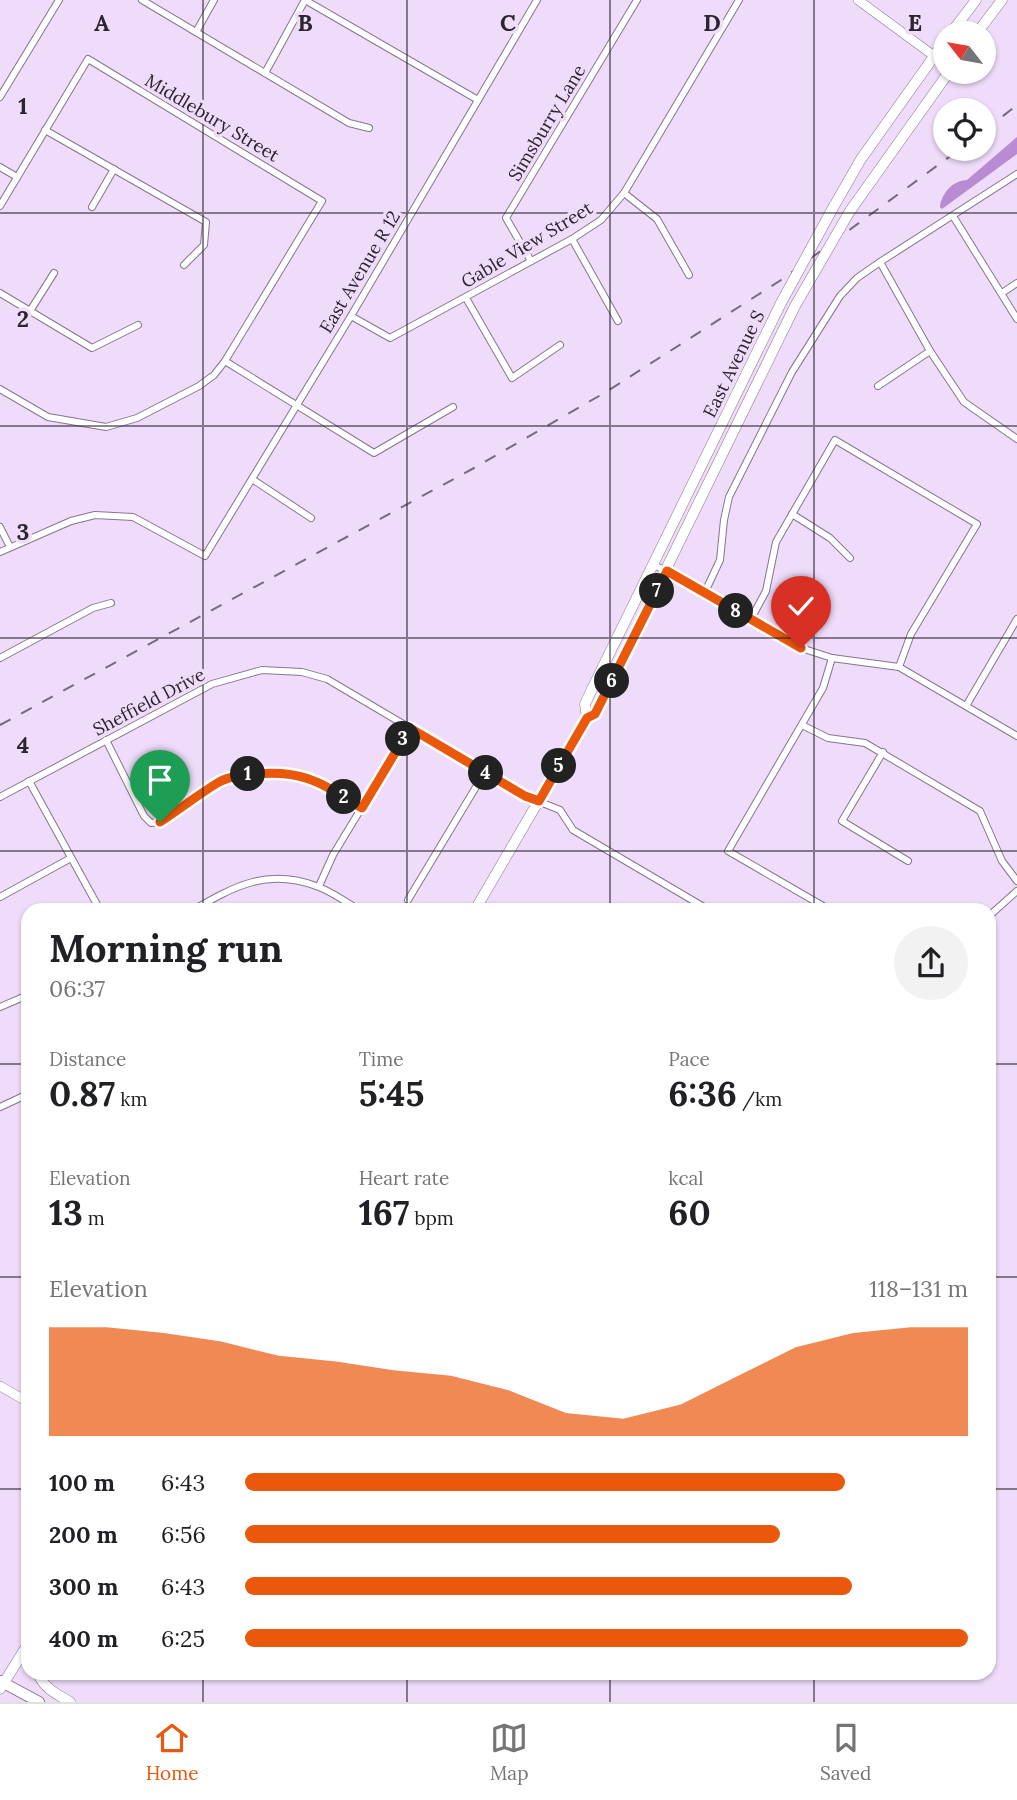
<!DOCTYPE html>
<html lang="en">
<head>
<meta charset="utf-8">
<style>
	body { margin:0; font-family:Lora,serif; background:#f2f2f2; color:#202124; height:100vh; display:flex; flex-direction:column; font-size:26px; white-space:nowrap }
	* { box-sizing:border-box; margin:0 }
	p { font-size:23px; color:#757577 }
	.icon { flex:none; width:38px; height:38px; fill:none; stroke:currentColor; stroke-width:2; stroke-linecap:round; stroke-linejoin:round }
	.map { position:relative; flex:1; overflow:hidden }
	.panel { position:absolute; left:21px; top:903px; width:975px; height:777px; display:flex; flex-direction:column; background:#fff; border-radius:21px; box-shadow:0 2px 5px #0004 }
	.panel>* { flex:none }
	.needle { width:46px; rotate:301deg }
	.tools { position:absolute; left:933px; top:21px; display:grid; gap:14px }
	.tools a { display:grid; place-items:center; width:63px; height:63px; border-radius:50%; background:#fff; box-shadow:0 2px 5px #0004; font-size:35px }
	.pin { position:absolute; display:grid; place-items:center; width:60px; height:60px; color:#fff; margin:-72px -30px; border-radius:50% 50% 50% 0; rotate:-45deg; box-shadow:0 0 7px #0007 }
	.pin .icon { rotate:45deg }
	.km { position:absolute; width:35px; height:35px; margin:-18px; border-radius:50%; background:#222; color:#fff; font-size:19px; line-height:35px; text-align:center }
	.round { display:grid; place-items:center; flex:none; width:74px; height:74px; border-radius:37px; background:#f2f2f2 }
	.overview { display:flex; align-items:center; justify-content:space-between; height:119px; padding:0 28px }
	h1 { font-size:38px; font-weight:700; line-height:52px }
	.stats { display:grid; grid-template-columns:repeat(3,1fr); gap:10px; height:119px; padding:7px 28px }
	.stats div { display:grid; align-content:center }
	.stats b { font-size:35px; font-weight:700 }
	.stats small { font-size:19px; font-weight:400 }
	.stats p { font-size:19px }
	.chart { height:196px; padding:14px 28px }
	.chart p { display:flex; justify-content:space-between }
	.chart svg { width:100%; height:126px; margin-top:7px; fill:#ea580c; opacity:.7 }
	ul { padding:0 28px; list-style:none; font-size:23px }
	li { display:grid; grid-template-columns:112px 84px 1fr; align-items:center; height:52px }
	li i { height:18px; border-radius:9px; background:#ea580c }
	.tabs { display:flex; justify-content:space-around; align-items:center; height:98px; border-top:2px solid #e0e0e0; background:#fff; font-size:19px; color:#757577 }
	.tabs a { display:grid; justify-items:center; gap:4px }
	.tabs .active { color:#ea580c }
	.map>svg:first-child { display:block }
	.water { fill:#b98bd2 }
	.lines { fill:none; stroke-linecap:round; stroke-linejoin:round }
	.street-casing { stroke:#867590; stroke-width:8 }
	.secondary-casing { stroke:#867590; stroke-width:10 }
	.primary-casing { stroke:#867590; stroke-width:11 }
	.highway-casing { stroke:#867590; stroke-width:12 }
	.street { stroke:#fff; stroke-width:6 }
	.secondary { stroke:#fff; stroke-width:9 }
	.primary { stroke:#fff; stroke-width:10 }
	.highway { stroke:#fff; stroke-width:10 }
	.rail { stroke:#776b7e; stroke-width:2; stroke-dasharray:12 12; stroke-linecap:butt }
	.primary-bridge-casing { stroke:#867590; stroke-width:11; stroke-linecap:butt }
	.primary-bridge { stroke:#fff; stroke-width:10 }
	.route-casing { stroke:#fff; stroke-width:14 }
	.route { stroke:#ea580c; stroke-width:9 }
	.grid { fill:none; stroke:#2c2530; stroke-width:2; stroke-opacity:0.55 }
	.labels { text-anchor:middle; stroke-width:7; stroke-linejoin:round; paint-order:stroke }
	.street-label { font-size:18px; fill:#2c2530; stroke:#efdcfa }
	.grid-label { font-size:23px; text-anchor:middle; font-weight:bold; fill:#2c2530; stroke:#efdcfa; stroke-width:7; stroke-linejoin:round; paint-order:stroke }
</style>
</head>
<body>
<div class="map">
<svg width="1017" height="1702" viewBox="0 0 1017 1702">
	<rect width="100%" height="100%" fill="#efdcfa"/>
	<path class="water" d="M1017,137V154L942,209L940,207C941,194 953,180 967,180Z"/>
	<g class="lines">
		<g class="street-casing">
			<g id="street">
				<path d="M142,0L349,123L369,128"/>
				<path d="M305,0L478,100"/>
				<path d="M196,32L214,0"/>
				<path d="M265,73L305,0"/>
				<path d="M0,97L59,0"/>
				<path d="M45,130L206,222L204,245L184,265"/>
				<path d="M0,167L17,177"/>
				<path d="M624,193L657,219L689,275"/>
				<path d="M0,206L88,59L322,201L225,361L214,375L199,386L137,418L106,427L48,417L0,389"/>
				<path d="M92,207L114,169"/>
				<path d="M953,216L1017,319"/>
				<path d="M572,239L618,321"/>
				<path d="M531,261L506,218L637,0"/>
				<path d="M880,262L930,351L964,402L1017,439"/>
				<path d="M0,293L92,348L138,325"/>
				<path d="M1002,293L1017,283"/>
				<path d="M466,298L512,378L560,345"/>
				<path d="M30,311L54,273"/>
				<path d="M351,316L390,338L572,239L601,220L624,193L739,0"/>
				<path d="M225,361L374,453L453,407"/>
				<path d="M878,386L930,351"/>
				<path d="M252,479L311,518"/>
				<path d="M792,514L830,538L850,558"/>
				<path d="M0,527L10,547"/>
				<path d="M0,552L71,521L95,515L133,517L205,556L351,316L537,0"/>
				<path d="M654,565L678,577L801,648L832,658L899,667L1017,736"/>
				<path d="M705,592L720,560L724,520L729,497L792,372L840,296L857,278L880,262L1017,174"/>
				<path d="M751,619L766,591L776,542L835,440L977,524L911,634L899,667"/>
				<path d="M0,658L93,608L111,603"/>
				<path d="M966,706L1017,619"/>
				<path d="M802,725L828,738L865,743L980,811L1002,861L1017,881"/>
				<path d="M106,740L144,816L151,823L160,822C180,809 199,794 219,782C230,776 244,775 256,774C305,770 321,783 362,808"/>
				<path d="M883,752L842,821L908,861"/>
				<path d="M29,781L100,910"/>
				<path d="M0,797L212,684L262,670L302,672L327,679L525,796L560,810L573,830L709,910"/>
				<path d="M319,886L333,855L410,728"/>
				<path d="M0,897L71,858"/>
				<path d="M408,900L485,772"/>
				<path d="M193,910C235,886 267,868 316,886C331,891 346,902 359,910"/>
				<path d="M830,910L728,851L823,688L832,658"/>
				<path d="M989,916L1017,891"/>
				<path d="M0,1007L28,995"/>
				<path d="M0,1107L28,1094"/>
			</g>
		</g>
		<g class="secondary-casing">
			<g id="secondary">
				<path d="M858,0L945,64"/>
				<path d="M0,1386L28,1402"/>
			</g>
		</g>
		<g class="primary-casing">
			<g id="primary">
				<path d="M951,33L976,0"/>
				<path d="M977,33L1002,0"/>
				<path d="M834,206L861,159L945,41"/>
				<path d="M850,211L949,72"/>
				<path d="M587,718L585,704L593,687L781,303"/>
				<path d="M475,910L587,718L595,714L795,306"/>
				<path d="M38,1673C43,1688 57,1694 70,1702"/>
				<path d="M0,1689L28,1644"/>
			</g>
		</g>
		<g class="highway-casing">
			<path id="highway" d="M0,1681L39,1702"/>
		</g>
		<use href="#street" class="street"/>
		<use href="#secondary" class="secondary"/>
		<use href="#primary" class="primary"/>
		<use href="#highway" class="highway"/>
		<g class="rail">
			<path d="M984,131L1017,105"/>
			<path d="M0,725L474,468L606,392L781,280L960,149"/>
		</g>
		<g class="primary-bridge-casing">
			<g id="primary-bridge">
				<path d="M781,303L834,206"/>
				<path d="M795,306L850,211"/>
			</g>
		</g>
		<use href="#primary-bridge" class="primary-bridge"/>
	</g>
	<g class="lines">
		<g class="route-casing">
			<path id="route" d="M160,822C180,809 199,794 219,782C230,776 244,775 256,774C305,770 321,783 362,808L410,728L525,796L539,801L587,718L595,714L667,571L801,648"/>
		</g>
		<use href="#route" class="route"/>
	</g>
	<path class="grid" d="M203,0V910M407,0V910M610,0V910M814,0V910M0,213H1017M0,426H1017M0,638H1017M0,851H1017M0,1064H28M989,1064H1017M0,1277H28M989,1277H1017M0,1489H28M989,1489H1017M203,1673V1702M407,1673V1702M610,1673V1702M814,1673V1702"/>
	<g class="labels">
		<g class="street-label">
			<text transform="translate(212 118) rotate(31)" y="6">Middlebury Street</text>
			<text transform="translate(547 123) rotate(-59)" y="6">Simsburry Lane</text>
			<text transform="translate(527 245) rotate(-31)" y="6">Gable View Street</text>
			<text transform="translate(360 272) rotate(-59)" y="6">East Avenue R 12</text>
			<text transform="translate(734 364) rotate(-64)" y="6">East Avenue S</text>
			<text transform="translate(149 702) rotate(-28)" y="6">Sheffield Drive</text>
		</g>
	</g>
	<g class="grid-label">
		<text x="102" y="31">A</text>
		<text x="305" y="31">B</text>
		<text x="508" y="31">C</text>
		<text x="712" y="31">D</text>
		<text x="915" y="31">E</text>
		<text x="23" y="114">1</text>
		<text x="23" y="327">2</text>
		<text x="23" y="540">3</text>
		<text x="23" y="753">4</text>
	</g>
</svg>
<div class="tools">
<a><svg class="needle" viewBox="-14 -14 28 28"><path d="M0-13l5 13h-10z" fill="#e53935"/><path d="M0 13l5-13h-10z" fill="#757577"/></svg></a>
<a><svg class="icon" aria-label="locate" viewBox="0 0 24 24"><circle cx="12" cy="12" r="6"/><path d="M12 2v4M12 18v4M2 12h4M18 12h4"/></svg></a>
</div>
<div class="pin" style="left:160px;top:822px;background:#1e9e55"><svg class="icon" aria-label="arrive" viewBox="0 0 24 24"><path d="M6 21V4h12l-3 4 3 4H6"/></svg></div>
<div class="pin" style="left:801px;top:648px;background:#d93025"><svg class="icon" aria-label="check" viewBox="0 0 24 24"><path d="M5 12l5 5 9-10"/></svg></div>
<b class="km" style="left:248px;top:774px">1</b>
<b class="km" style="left:344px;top:797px">2</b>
<b class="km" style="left:403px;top:739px">3</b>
<b class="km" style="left:486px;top:773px">4</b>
<b class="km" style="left:559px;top:766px">5</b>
<b class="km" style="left:612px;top:681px">6</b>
<b class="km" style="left:657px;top:591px">7</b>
<b class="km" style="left:736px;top:611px">8</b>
<section class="panel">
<div class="overview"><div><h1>Morning run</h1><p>06:37</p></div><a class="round"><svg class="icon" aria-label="share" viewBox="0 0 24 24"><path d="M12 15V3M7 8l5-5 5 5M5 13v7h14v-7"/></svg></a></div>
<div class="stats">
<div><p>Distance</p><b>0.87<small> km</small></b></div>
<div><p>Time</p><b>5:45</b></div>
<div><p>Pace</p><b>6:36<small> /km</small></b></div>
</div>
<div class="stats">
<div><p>Elevation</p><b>13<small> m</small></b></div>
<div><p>Heart rate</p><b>167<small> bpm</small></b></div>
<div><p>kcal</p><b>60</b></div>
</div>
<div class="chart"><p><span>Elevation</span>118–131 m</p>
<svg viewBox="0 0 160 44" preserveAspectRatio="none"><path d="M0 44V6L10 6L20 8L30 11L40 16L50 18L60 21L70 23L80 28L90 36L100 38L110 33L120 23L130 13L140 8L150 6L160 6V44z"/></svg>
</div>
<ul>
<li><b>100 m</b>6:43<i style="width:83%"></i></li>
<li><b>200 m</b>6:56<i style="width:74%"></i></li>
<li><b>300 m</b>6:43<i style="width:84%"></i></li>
<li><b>400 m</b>6:25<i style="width:100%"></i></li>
</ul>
</section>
</div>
<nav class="tabs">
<a class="active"><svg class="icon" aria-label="home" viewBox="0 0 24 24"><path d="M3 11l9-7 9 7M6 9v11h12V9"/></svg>Home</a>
<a><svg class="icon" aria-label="map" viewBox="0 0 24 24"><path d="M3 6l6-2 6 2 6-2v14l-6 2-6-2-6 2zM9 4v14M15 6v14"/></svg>Map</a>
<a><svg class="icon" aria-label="saved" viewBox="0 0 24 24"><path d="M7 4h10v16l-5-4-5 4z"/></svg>Saved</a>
</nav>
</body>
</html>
